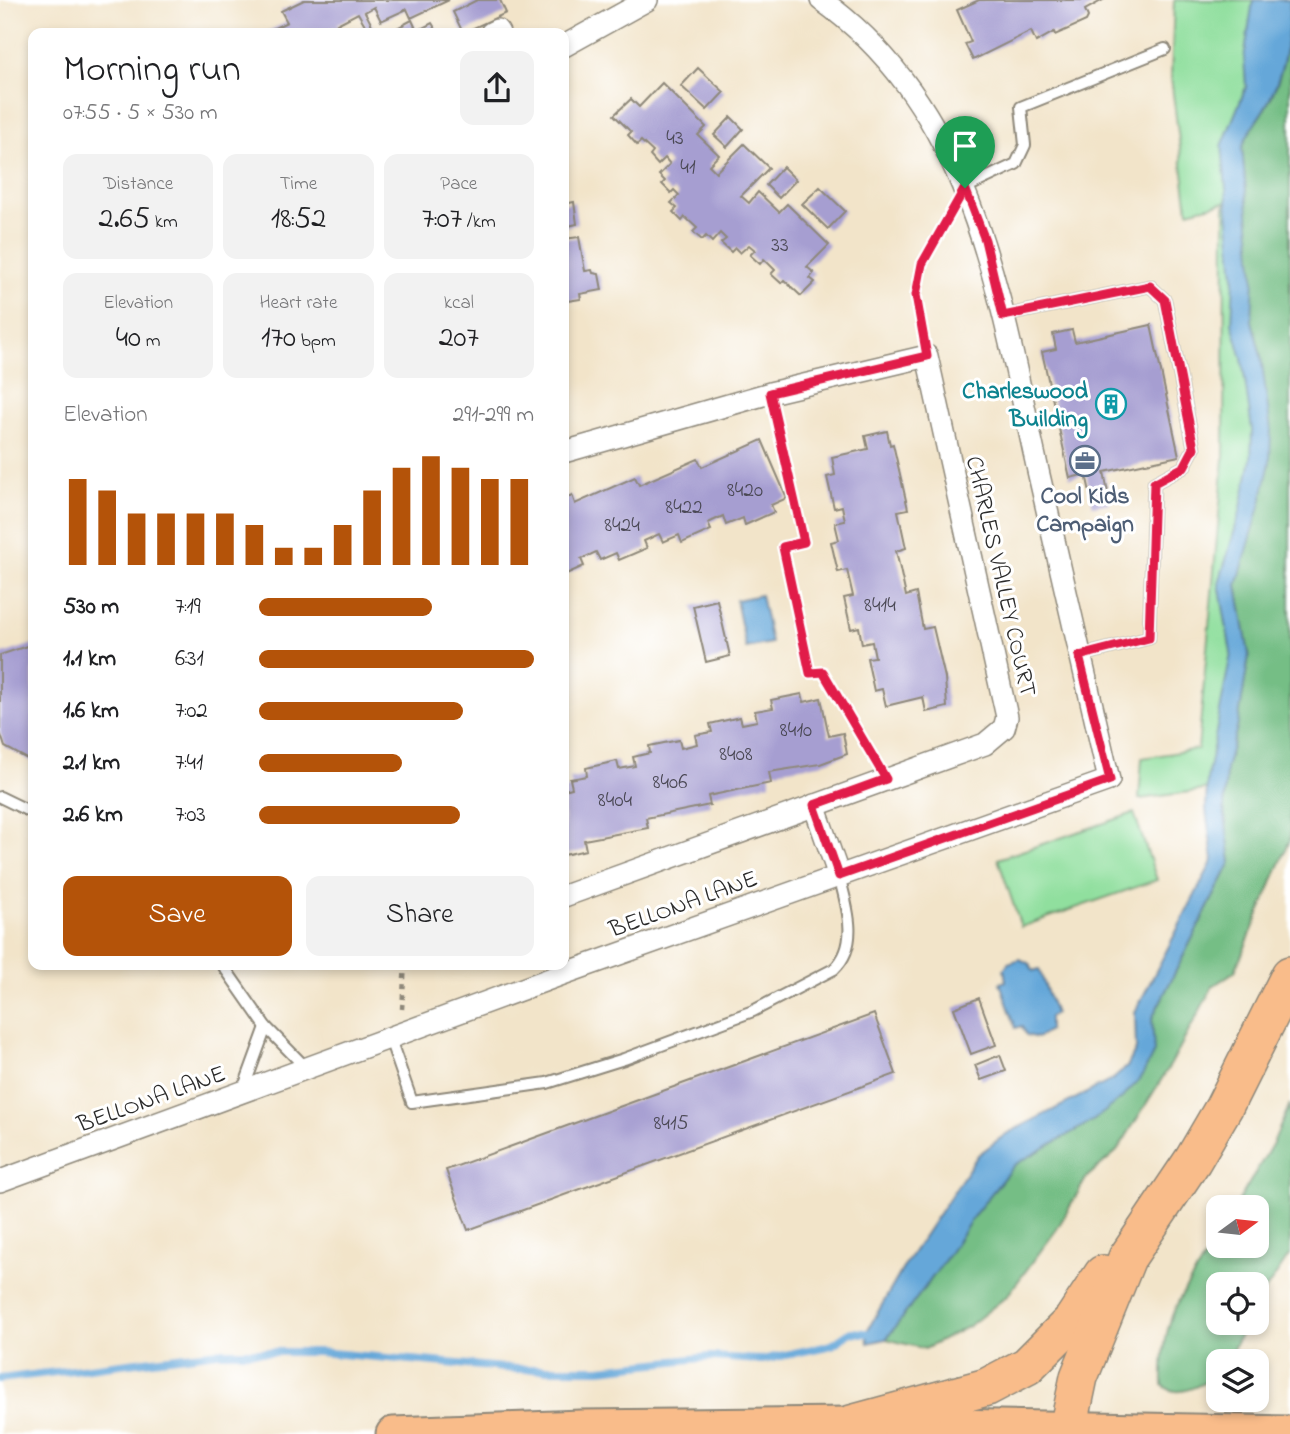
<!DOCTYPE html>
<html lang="en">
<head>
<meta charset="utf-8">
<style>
	body { margin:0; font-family:"Indie Flower",sans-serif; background:#f2f2f2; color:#202124; height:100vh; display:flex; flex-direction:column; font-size:26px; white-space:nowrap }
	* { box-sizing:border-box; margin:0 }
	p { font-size:23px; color:#757577 }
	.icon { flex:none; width:38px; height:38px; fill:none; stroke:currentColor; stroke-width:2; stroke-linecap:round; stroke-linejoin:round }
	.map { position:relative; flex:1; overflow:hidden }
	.details { position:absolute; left:28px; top:28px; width:541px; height:942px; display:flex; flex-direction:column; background:#fff; border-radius:14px; box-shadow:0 4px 10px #0003 }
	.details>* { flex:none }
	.needle { width:46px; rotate:75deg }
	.fabs { position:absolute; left:1206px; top:1195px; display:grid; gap:14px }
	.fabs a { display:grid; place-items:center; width:63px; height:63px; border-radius:14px; background:#fff; box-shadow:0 4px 10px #0003; font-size:35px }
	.pin { position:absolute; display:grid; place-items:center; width:60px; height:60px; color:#fff; margin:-72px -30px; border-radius:50% 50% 50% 0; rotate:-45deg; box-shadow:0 0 7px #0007 }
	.pin .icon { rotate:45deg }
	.round { display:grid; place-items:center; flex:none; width:74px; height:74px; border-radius:14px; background:#f2f2f2 }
	.overview { display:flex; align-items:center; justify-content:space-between; height:119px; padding:0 35px }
	h1 { font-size:38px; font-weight:600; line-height:52px }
	.metrics { display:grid; grid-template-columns:repeat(3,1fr); gap:10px; height:119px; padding:7px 35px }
	.metrics div { display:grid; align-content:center; border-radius:14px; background:#f2f2f2; text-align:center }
	.metrics b { font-size:30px; font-weight:600 }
	.metrics small { font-size:19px; font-weight:400 }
	.metrics p { font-size:19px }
	.chart { height:196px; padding:14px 35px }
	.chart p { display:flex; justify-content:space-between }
	.chart svg { width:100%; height:126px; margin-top:7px; stroke:#b45309; stroke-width:6 }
	.action { display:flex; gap:14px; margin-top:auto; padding:14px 35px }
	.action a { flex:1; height:80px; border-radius:14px; background:#b45309; color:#fff; font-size:28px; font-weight:600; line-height:80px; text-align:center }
	.action a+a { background:#f2f2f2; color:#202124 }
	ul { padding:0 35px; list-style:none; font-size:23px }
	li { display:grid; grid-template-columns:112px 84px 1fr; align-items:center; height:52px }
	li i { height:18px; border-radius:9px; background:#b45309 }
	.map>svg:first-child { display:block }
	.green { fill:#90df9e; stroke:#5e8564; stroke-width:2 }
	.forest { fill:#74be85; stroke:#507458; stroke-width:2 }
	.water { fill:#65a7d9; stroke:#486982; stroke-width:2 }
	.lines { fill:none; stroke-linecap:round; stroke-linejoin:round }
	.stream { stroke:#65a7d9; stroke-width:8 }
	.building { fill:#a69ed1 }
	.service-casing { stroke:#8e887a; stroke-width:14 }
	.minor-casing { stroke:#8e887a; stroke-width:24 }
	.primary-casing { stroke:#8e887a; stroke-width:37 }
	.motorway-casing { stroke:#8e887a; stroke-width:40 }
	.path { stroke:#8e887a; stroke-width:4.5; stroke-dasharray:5 5; stroke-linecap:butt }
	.service { stroke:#fff; stroke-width:10 }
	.minor { stroke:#fff; stroke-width:21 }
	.primary { stroke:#f9bc8a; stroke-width:33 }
	.motorway { stroke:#f9bc8a; stroke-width:37 }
	.route-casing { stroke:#fff; stroke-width:14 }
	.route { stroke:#e11d48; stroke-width:9 }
	.labels { text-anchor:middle; stroke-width:6; stroke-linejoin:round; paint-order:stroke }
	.number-label { font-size:21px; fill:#4a4854 }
	.culture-label { font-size:24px; font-weight:bold; fill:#0d838f; stroke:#fff; text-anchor:end }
	.service-label { font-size:24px; font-weight:bold; fill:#4e5e75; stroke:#fff }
	.street-label { font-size:24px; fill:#2b2b2b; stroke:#fff }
</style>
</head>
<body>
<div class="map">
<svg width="1290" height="1434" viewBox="0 0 1290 1434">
	<rect width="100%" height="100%" fill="#fff"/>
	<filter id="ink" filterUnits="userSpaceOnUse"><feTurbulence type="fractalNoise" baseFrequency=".0143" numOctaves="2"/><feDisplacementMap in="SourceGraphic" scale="14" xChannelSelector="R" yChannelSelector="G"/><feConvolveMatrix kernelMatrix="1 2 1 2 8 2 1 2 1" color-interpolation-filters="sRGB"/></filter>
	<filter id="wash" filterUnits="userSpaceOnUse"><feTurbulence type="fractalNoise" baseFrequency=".00686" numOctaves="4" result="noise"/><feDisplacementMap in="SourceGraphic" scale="28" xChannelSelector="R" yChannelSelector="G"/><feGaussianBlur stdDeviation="1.57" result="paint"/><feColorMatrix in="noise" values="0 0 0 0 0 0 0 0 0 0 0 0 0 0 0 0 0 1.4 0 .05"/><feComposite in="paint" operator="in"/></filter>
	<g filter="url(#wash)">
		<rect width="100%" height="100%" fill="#f2e4c9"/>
		<g class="green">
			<path d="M1174,0H1286L1290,79V603L1240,785L1139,799L1142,758L1198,749L1224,459L1225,202L1188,211L1171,78Z"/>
			<path d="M1134,813L1157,880L1021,927L998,859Z"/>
		</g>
		<g class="forest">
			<path d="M1290,31V840L1235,971L1213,986L1171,1064L1117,1151L1087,1177L1057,1229L1007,1296L969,1326L925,1349L886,1339L943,1263L975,1214L1014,1165L1094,1120L1153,1052L1152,1018L1231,862L1224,809L1226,769L1238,724L1249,655L1237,585L1270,462L1261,356L1252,321L1253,277L1242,148C1248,131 1258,120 1267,105C1280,82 1285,57 1290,31Z"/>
			<path d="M1290,1104V1254L1257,1303L1256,1284H1218V1323H1246L1227,1361L1218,1362L1216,1377C1200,1384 1178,1400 1163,1385C1161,1312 1182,1296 1218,1238V1246H1256V1208L1235,1207L1273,1143Z"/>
		</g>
		<g class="water">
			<path d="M1253,0H1290C1290,37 1285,73 1266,106C1257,121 1248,131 1242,148L1254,277L1252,321L1261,356L1271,430L1270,462L1261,503L1237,585L1249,655L1238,724L1226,769L1224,809L1231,862L1152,1018L1154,1052L1141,1078L1122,1098L1094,1120L1014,1165L975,1214L943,1263L886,1339L868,1343L867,1331L906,1263L978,1155L1006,1134L1112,1080L1127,1067L1136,1049L1135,1012L1213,860L1206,810L1207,779L1231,653L1219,583L1240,512L1251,459L1252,430L1242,359L1232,323L1234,277L1222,146L1246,87L1244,58Z"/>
			<path d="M761,595L771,643L746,648L736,600Z"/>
			<path d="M1020,959L1030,964L1033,971L1039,969L1055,1014L1049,1017V1030L1037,1038L1026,1035L1022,1026L1016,1028L1000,983L1006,981L1004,969L1008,963Z"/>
		</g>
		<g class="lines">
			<path class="stream" d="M0,1379L218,1352H318L516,1369H600L710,1357L762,1360L832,1345L851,1332L878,1334"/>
		</g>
		<g id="blocks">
			<g class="building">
				<path d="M304,0H449L411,18L407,9L381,21L374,7L365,12L376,33H351L365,25L358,13L337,24L342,33H337L334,27L325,33H264L287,22L281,11Z"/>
				<path d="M477,0H500L506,13L463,33L453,12Z"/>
				<path d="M979,0H1103L1085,10L1088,17L1086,21L1055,35L1054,32L1036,42L1031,31L973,60L965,44L971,42L957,10Z"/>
				<path d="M412,20L417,31L432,23L438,33H398L395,29Z"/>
				<path d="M698,68L724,92L707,110L681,86Z"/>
				<path d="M662,83L706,127L698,135L719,155L709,165L716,172L744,144L769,168L741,196L749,203L758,192L779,212L787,204L829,245L807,267L814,273L810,278L815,282L801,296L784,280L781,283L771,274L775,270L764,259L760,264L750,255L755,250L749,245L740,253L735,248L731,252L721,243L726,239L720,233L712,242L706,236L702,240L693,232L697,228L685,217L682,221L673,212L677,208L671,203L679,195L674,190L671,193L662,184L665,181L659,175L670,164L665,158L658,165L650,156L653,152L641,141L637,145L628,135L631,132L614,115L631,99L639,107Z"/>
				<path d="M731,117L743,129L727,147L714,135Z"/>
				<path d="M783,167L796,180L779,198L766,185Z"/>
				<path d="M820,187L845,211L828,229L802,204Z"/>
				<path d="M574,202L577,224L564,227V204Z"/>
				<path d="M579,237L585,271L592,270L593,273L599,274L602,290L580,294L581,299L567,301L566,295H564V239Z"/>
				<path d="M1151,325L1179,456L1104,472L1110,503L1093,506L1086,474L1070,478L1042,352L1056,349L1053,334L1072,330L1075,342Z"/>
				<path d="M887,431L890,445L893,444L908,509L898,511L906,548L896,551L906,596L916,593L923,629L933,627L945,678L947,707L926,712L923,697L886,706L882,689L874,691L867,658L875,657L872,642L862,644L859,627L851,629L844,598L853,596L847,570L838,572L831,542L839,540L835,523L845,521L842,506L834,508L827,477L835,475L832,457L868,449L865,436Z"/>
				<path d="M762,440L787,498L771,505L774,512L745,525L743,518L726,525L723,516L708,523L711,530L682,543L679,535L663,542L659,534L644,541L647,548L619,560L616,553L600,560L596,552L581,559L584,566L564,575V499L572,495L575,504L635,477L639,485L698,459L702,467Z"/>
				<path d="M717,600L730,656L706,662L693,606Z"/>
				<path d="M33,644V762L5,747L0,732V655Z"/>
				<path d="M802,694L804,702L821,698L829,736L843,733L847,754L820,764L769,772L771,783L708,796L710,805L646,818L648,828L584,840L586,850L564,855V790L572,788L570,779L587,776L586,768L617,761L619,769L635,766L633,757L650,753L649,746L679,740L681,748L697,744L695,735L712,732L710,724L740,717L742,724L757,721L755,711L773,708L771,700Z"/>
				<path d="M979,998L996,1045L971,1054L954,1008Z"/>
				<path d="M874,1014L896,1074L468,1230L446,1170Z"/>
				<path d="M1000,1055L1006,1071L981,1080L975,1065Z"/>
			</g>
		</g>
	</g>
	<g filter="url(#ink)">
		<use href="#blocks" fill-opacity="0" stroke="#8e887a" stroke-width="2"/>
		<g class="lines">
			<g class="service-casing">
				<g id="service">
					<path d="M965,188L1016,164L1025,145L1021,107L1165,49"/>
					<path d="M1003,316L1150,286L1165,300L1194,448L1184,467L1154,483L1149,638L1079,656"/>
					<path d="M0,797L33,813"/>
					<path d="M222,964L266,1027L307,1069"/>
					<path d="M390,1039L412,1102L547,1083L624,1059L753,1011L834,969C860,945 847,906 839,876"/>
					<path d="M243,1090L266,1027"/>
				</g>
			</g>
			<g class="minor-casing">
				<g id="minor">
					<path d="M491,33L497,30L499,33"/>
					<path d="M564,46L647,0"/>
					<path d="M564,452L770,393L927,356L1007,717L1004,728L985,744L564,896"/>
					<path d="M814,805L839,876"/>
					<path d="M0,1181L563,974L1109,780C1086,678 1062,576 1039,475C1000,303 976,110 821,0"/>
				</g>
			</g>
			<g class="primary-casing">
				<path id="primary" d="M393,1434L581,1427L851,1424L1290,1433"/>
			</g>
			<g class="motorway-casing">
				<g id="motorway">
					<path d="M851,1424L987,1387L1027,1366L1072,1321L1103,1274"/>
					<path d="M1067,1434L1079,1377L1127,1258L1193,1160L1224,1107L1290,975"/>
				</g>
			</g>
			<g class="path">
				<path d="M923,334C912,273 920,267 949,215"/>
				<path d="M775,414L804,542L783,547L810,673L823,672L875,761"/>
				<path d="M402,1009L405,964"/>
			</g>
			<use href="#service" class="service"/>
			<use href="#minor" class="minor"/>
			<use href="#primary" class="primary"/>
			<use href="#motorway" class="motorway"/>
		</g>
	</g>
	<g class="lines" filter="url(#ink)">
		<g class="route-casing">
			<path id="route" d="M965,188L985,240L1003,316L1150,286L1165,300L1194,448L1184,467L1154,483L1149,638L1079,656L1110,780L839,876L814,805L886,779L823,672L810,673L783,547L804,542L770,393L927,356L916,295L922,264Z"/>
		</g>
		<use href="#route" class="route"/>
	</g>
	<defs>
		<g id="building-ring" transform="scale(1.575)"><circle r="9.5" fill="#fff" stroke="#0f9aa8" stroke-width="1.5"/><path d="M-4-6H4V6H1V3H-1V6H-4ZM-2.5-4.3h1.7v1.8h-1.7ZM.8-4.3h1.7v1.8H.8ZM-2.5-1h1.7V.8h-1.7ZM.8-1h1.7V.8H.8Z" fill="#0f9aa8"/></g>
		<g id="office-ring" transform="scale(1.575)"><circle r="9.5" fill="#fff" stroke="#5c6f8a" stroke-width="1.5"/><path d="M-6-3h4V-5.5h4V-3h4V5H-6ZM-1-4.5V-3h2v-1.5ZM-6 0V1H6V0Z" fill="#5c6f8a"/></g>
	</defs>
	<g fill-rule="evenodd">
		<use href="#building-ring" x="1111" y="404"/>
		<use href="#office-ring" x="1085" y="461"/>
	</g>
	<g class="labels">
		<g class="number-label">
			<text x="675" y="144">43</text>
			<text x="688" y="173">41</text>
			<text x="780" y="251">33</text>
			<text x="745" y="496">8420</text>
			<text x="684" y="513">8422</text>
			<text x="622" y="531">8424</text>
			<text x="880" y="611">8414</text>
			<text x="796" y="736">8410</text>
			<text x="736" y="760">8408</text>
			<text x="670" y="788">8406</text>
			<text x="615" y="806">8404</text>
			<text x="671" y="1129">8415</text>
		</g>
		<g class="culture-label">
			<text x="1088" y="398">Charleswood<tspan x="1088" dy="28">Building</tspan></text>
		</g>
		<g class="service-label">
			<text x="1085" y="503">Cool Kids<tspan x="1085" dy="28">Campaign</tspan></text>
		</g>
		<g class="street-label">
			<text transform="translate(1002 576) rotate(77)" y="8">CHARLES VALLEY COURT</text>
			<text transform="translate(683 903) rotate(-20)" y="8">BELLONA LANE</text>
			<text transform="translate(151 1098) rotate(-20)" y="8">BELLONA LANE</text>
		</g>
	</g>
</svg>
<div class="fabs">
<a><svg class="needle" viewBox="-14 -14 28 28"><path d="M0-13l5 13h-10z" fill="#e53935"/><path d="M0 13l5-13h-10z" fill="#757577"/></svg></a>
<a><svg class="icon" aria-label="locate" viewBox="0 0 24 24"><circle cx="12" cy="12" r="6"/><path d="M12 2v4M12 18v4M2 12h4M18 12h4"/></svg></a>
<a><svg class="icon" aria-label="layers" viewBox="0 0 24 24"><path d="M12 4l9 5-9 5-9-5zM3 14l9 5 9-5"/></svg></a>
</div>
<div class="pin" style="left:965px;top:188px;background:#1e9e55"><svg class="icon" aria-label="arrive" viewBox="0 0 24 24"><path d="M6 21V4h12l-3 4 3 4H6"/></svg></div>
<section class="details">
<div class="overview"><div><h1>Morning run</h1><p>07:55 · 5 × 530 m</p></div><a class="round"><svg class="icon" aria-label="share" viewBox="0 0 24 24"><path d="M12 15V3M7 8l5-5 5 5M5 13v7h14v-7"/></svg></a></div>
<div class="metrics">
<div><p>Distance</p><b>2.65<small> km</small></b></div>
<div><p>Time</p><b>18:52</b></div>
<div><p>Pace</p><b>7:07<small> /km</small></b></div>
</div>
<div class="metrics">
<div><p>Elevation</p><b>40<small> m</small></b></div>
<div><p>Heart rate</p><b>170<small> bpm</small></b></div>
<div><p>kcal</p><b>207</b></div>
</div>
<div class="chart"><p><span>Elevation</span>291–299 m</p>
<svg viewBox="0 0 160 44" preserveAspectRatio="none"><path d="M5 44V14M15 44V18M25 44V26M35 44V26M45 44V26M55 44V26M65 44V30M75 44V38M85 44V38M95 44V30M105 44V18M115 44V10M125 44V6M135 44V10M145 44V14M155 44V14"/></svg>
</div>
<ul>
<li><b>530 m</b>7:19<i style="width:63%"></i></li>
<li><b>1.1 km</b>6:31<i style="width:100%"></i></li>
<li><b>1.6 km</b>7:02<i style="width:74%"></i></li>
<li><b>2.1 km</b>7:41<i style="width:52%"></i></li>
<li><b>2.6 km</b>7:03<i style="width:73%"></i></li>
</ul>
<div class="action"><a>Save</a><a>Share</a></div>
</section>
</div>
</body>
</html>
